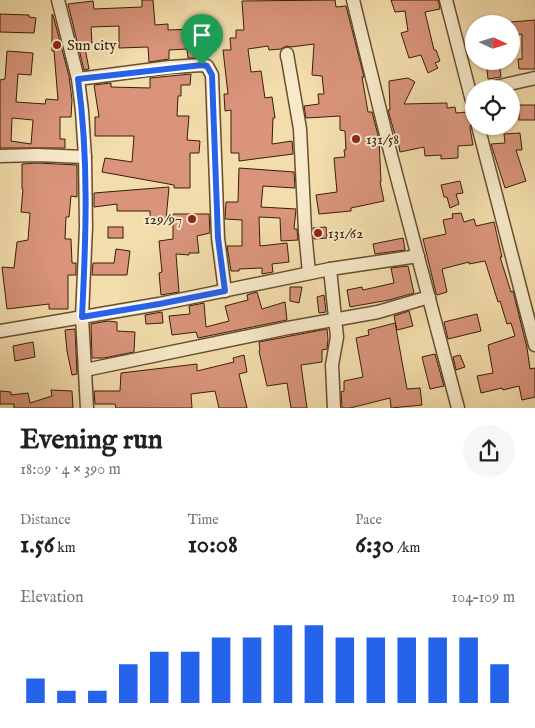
<!DOCTYPE html>
<html lang="en">
<head>
<meta charset="utf-8">
<style>
	body { margin:0; font-family:"IM FELL English",serif; background:#f6f6f6; color:#222; height:100vh; display:flex; flex-direction:column; font-size:19px; white-space:nowrap }
	* { box-sizing:border-box; margin:0 }
	p { font-size:16px; color:#767676 }
	.icon { flex:none; width:28px; height:28px; fill:none; stroke:currentColor; stroke-width:2; stroke-linecap:round; stroke-linejoin:round }
	.map { position:relative; height:408px; overflow:hidden }
	.panel { display:flex; flex-direction:column; background:#fff; flex:1 }
	.panel>* { flex:none }
	.needle { width:32px; rotate:94deg }
	.tools { position:absolute; left:465px; top:15px; display:grid; gap:10px }
	.tools a { display:grid; place-items:center; width:55px; height:55px; border-radius:50%; background:#fff; box-shadow:0 1px 4px #0004; font-size:25px }
	.pin { position:absolute; display:grid; place-items:center; width:42px; height:42px; color:#fff; margin:-51px -21px; border-radius:50% 50% 50% 0; rotate:-45deg; box-shadow:0 0 5px #0007 }
	.pin .icon { rotate:45deg }
	.round { display:grid; place-items:center; flex:none; width:52px; height:52px; border-radius:26px; background:#f6f6f6 }
	.summary { display:flex; align-items:center; justify-content:space-between; height:85px; padding:0 20px }
	h1 { font-size:28px; font-weight:700; line-height:38px }
	.figures { display:grid; grid-template-columns:repeat(3,1fr); gap:8px; height:85px; padding:5px 20px }
	.figures div { display:grid; align-content:center }
	.figures b { font-size:25px; font-weight:700 }
	.figures small { font-size:14px; font-weight:400 }
	.figures p { font-size:14px }
	.chart { height:140px; padding:10px 20px }
	.chart p { display:flex; justify-content:space-between }
	.chart svg { width:100%; height:90px; margin-top:5px; stroke:#2563eb; stroke-width:6 }
	.map>svg:first-child { display:block }
	.building { fill:#d9947b; stroke:#381e07; fill-rule:evenodd }
	.lines { fill:none; stroke-linecap:round; stroke-linejoin:round }
	.street-casing { stroke:#674e30; stroke-width:15 }
	.street { stroke:#f7e9c9; stroke-width:12 }
	.route-casing { stroke:#fff; stroke-width:10 }
	.route { stroke:#2563eb; stroke-width:6 }
	.poi-dot { fill:#8f2418; stroke:#f7e9c9; stroke-width:2 }
	.labels { text-anchor:middle; stroke-width:4; stroke-linejoin:round; paint-order:stroke }
	.poi-label { font-size:15px; fill:#381e07; stroke:#f7e9c9; text-anchor:start }
</style>
</head>
<body>
<div class="map">
<svg width="535" height="408" viewBox="0 0 535 408">
	<rect width="100%" height="100%" fill="#f3ddac"/>
	<filter id="stains"><feTurbulence type="fractalNoise" baseFrequency=".004" numOctaves="4"/><feColorMatrix values="0 0 0 0 .2 0 0 0 0 .09 0 0 0 0 .02 0 0 0 .5 -.17"/></filter>
	<radialGradient id="worn" r=".72"><stop offset=".6" stop-color="#630" stop-opacity="0"/><stop offset="1" stop-color="#630" stop-opacity=".3"/></radialGradient>
	<g class="building">
		<path d="M142,0H153L155,25L168,24V30L193,29V37L206,36L208,58H188L187,49L169,50V59L149,62L148,47L119,48V26L91,27L92,43H84L89,69L84,70L68,4L93,1L94,9L142,7Z"/>
		<path d="M335,0L336,7L346,6L364,77H362L368,112H372L379,139L381,182H380L384,201L351,208V211L319,214L316,195L337,192L334,158L345,157L344,150H346L345,131L340,130V116L306,118L304,106L319,104L318,94H324L322,76L312,75L314,44L291,47L286,46L281,49L269,50L268,46L248,49L251,72L261,71L265,98L272,97L275,118H273L272,144L292,141L293,154L239,161V153H231V110L225,111L224,94H228L223,50H231L230,38H236V30H244L242,1Z"/>
		<path d="M391,0H438L440,9L425,12L434,50H436L440,61L435,63L438,68L428,73L421,55L409,58L401,33L408,31L405,11L395,12Z"/>
		<path d="M0,14L29,15V17L36,18L34,33L0,32Z"/>
		<path d="M52,14L53,15L69,76L72,100L71,117H60V139H65V148H0V80L5,79L7,51L33,53L31,75L18,74L16,102L45,104L46,99L58,100L54,51H52ZM12,118L33,120L31,144L11,141Z"/>
		<path d="M535,20V69H519L518,59H522V34L511,35V22Z"/>
		<path d="M486,61H499L501,77L488,79Z"/>
		<path d="M191,74L190,85H181V96H178L177,116H189L187,140L200,141L199,153H190V188H174V185L102,172L105,158L132,162L134,136H95V117H99L94,85L111,83V87L150,88V78Z"/>
		<path d="M408,78L415,82L404,104L447,103V108L455,107L456,113L467,112L472,116L470,128L473,145L458,146V158L441,159V155L425,156L424,147L400,152L397,135H395L388,110H390L389,81Z"/>
		<rect x="519" y="105" width="16" height="15"/>
		<path d="M520,133L522,150H516L526,181L505,188L491,144L505,143L504,134Z"/>
		<path d="M37,163L77,165V197L71,196L69,217H66L65,239H71L72,263H76V275H68V309H49V304L7,309L2,267L14,268L17,242L28,240L30,213L21,212L23,189H22V164Z"/>
		<path d="M239,168L294,172L295,188L263,186L261,207L296,209L294,229H297L298,240L281,241L280,218L259,217L260,246L287,243L289,262L272,264L273,272L262,274V268L239,269V271H231L227,246H242V220L225,219L226,202H238Z"/>
		<path d="M460,181L463,193L456,194L459,204L450,208L447,197H444L441,185Z"/>
		<path d="M169,187L166,220L150,221V211H117V204L94,207V193Z"/>
		<path d="M461,213L464,222L474,219L476,226L494,222L502,257H500L511,292L513,291L527,348L530,369L535,368V397L522,400L519,386L503,390L502,388L481,393L477,376L493,373L488,345L515,336L511,323L507,324L500,301L498,302L485,261L469,264V262L442,269L447,292L437,295L436,293L423,239L446,234L443,220L453,218L452,214Z"/>
		<path d="M173,214H209L210,233L197,236L199,253H189V255L176,254L179,292L161,295L159,273L162,272L159,241L173,239Z"/>
		<rect x="108" y="227" width="15" height="11"/>
		<path d="M326,227L327,238L314,239L313,228Z"/>
		<path d="M403,238L405,250L375,254L373,244Z"/>
		<path d="M116,249L130,251L127,275H92L93,263H114Z"/>
		<path d="M408,266L414,293L389,300L350,307L347,290L362,287L363,290L394,283L391,268Z"/>
		<path d="M290,287H302L299,303L290,301Z"/>
		<path d="M257,292L262,309L285,302L287,320L198,338L196,332L172,335L169,316L190,314L189,306L204,303L206,327L229,321L225,306L248,300L247,295Z"/>
		<path d="M324,295L326,312L319,313L317,297Z"/>
		<path d="M409,311L413,326L397,330L394,316Z"/>
		<path d="M162,312L163,323L146,324L145,315Z"/>
		<path d="M477,314L481,331L448,339L444,322Z"/>
		<path d="M108,321L117,322V331L135,332L134,352L104,358H92L91,324Z"/>
		<path d="M395,323L407,389L420,388L422,405L391,408L390,398L350,408H342L341,392L344,391V381L363,377L356,338L369,335L368,330Z"/>
		<path d="M75,329L77,374L72,375L67,351L65,330Z"/>
		<path d="M327,329L328,339L327,349L322,350V362L301,365L307,408H291L287,383L267,386L259,351L260,350L259,342Z"/>
		<path d="M33,342L35,357L15,361L13,346Z"/>
		<path d="M435,354L444,386L430,389L422,357Z"/>
		<path d="M244,355L247,372L239,374L247,408H219L215,391L191,394L192,408H116L115,404H95L94,391H120L121,373L197,364V371L234,362L233,358Z"/>
		<path d="M460,355L465,367L456,370L453,357Z"/>
		<path d="M51,390L72,391L73,408H14V404H0V391L11,392V395L28,393L30,403L52,396Z"/>
	</g>
	<g class="lines">
		<g class="street-casing">
			<g id="street">
				<path d="M58,0L78,79L82,111L85,157L86,227L82,317L87,408"/>
				<path d="M353,0L391,155L458,408"/>
				<path d="M446,0L470,93L474,92"/>
				<path d="M287,57V54L300,129L305,231L309,273"/>
				<path d="M78,79L170,67L202,65L207,66L212,75L218,238L225,291"/>
				<path d="M487,89L535,78"/>
				<path d="M470,93L474,108"/>
				<path d="M478,126L535,345"/>
				<path d="M0,156L37,155L85,157"/>
				<path d="M330,269L337,337L332,365L334,408"/>
				<path d="M0,331L159,304L330,269L418,256"/>
				<path d="M85,370L288,328L378,312L429,297"/>
			</g>
		</g>
		<use href="#street" class="street"/>
	</g>
	<g class="lines">
		<g class="route-casing">
			<path id="route" d="M202,65L207,66L212,75L218,238L225,291L159,304L82,317C86,238 89,159 78,79Z"/>
		</g>
		<use href="#route" class="route"/>
	</g>
	<g class="poi-dot">
		<circle cx="57" cy="45" r="5"/>
		<circle cx="356" cy="139" r="5"/>
		<circle cx="192" cy="219" r="5"/>
		<circle cx="318" cy="233" r="5"/>
	</g>
	<g class="labels">
		<g class="poi-label">
			<text x="67" y="50">Sun city</text>
			<text x="366" y="144">131/58</text>
			<text x="182" y="224" text-anchor="end">129/97</text>
			<text x="328" y="238">131/62</text>
		</g>
	</g>
	<rect width="100%" height="100%" filter="url(#stains)"/>
	<rect width="100%" height="100%" fill="url(#worn)"/>
</svg>
<div class="tools">
<a><svg class="needle" viewBox="-14 -14 28 28"><path d="M0-13l5 13h-10z" fill="#e53935"/><path d="M0 13l5-13h-10z" fill="#767676"/></svg></a>
<a><svg class="icon" aria-label="locate" viewBox="0 0 24 24"><circle cx="12" cy="12" r="6"/><path d="M12 2v4M12 18v4M2 12h4M18 12h4"/></svg></a>
</div>
<div class="pin" style="left:202px;top:65px;background:#1e9e55"><svg class="icon" aria-label="arrive" viewBox="0 0 24 24"><path d="M6 21V4h12l-3 4 3 4H6"/></svg></div>
</div>
<section class="panel">
<div class="summary"><div><h1>Evening run</h1><p>18:09 · 4 × 390 m</p></div><a class="round"><svg class="icon" aria-label="share" viewBox="0 0 24 24"><path d="M12 15V3M7 8l5-5 5 5M5 13v7h14v-7"/></svg></a></div>
<div class="figures">
<div><p>Distance</p><b>1.56<small> km</small></b></div>
<div><p>Time</p><b>10:08</b></div>
<div><p>Pace</p><b>6:30<small> /km</small></b></div>
</div>
<div class="chart"><p><span>Elevation</span>104–109 m</p>
<svg viewBox="0 0 160 44" preserveAspectRatio="none"><path d="M5 44V32M15 44V38M25 44V38M35 44V25M45 44V19M55 44V19M65 44V12M75 44V12M85 44V6M95 44V6M105 44V12M115 44V12M125 44V12M135 44V12M145 44V12M155 44V25"/></svg>
</div>
</section>
</body>
</html>
